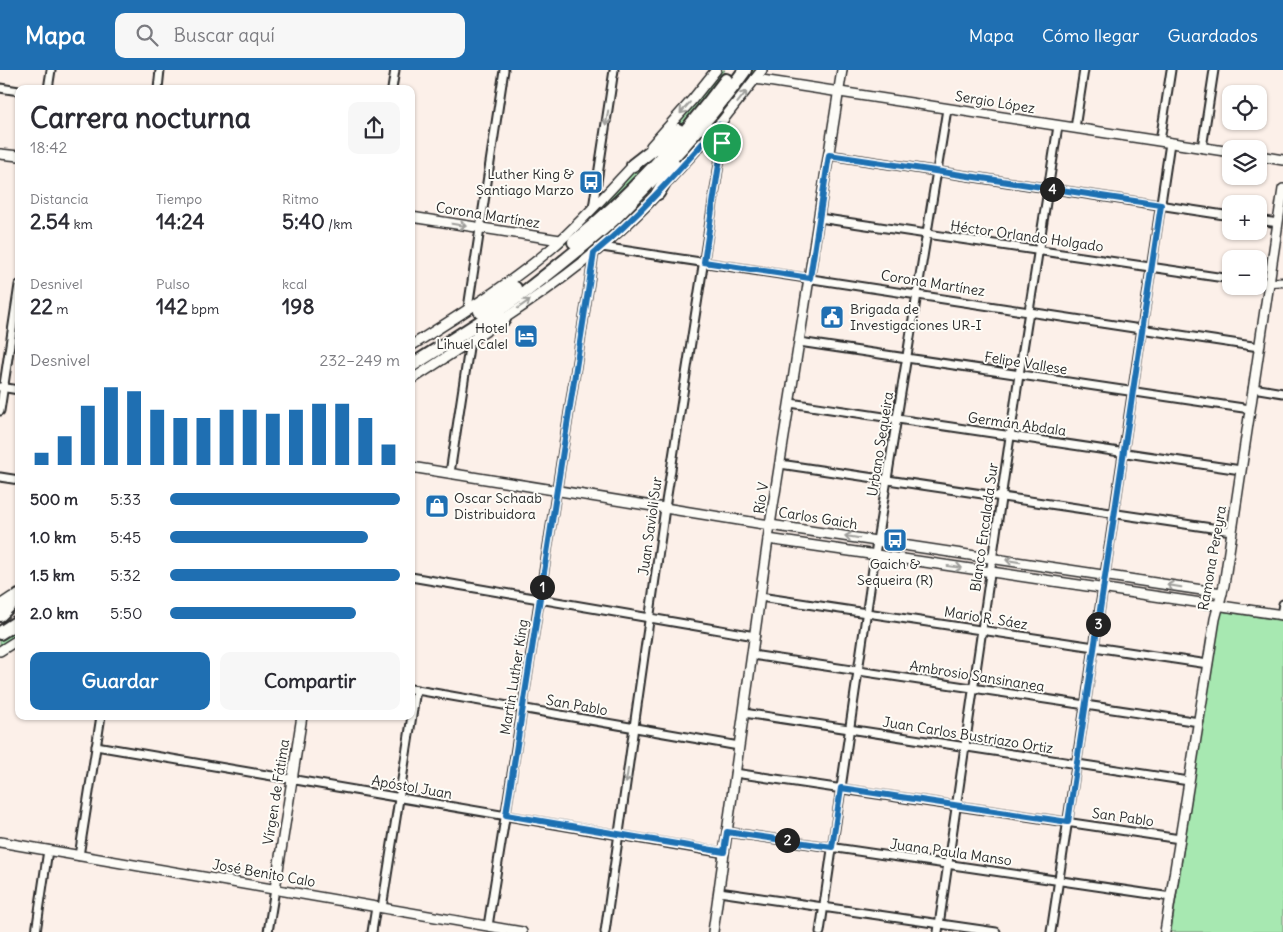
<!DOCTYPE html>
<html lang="es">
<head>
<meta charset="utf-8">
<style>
	body { margin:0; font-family:Delius,sans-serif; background:#f7f7f7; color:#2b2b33; height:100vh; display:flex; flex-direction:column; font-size:19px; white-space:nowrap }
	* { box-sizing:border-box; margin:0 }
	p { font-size:16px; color:#7c7c81 }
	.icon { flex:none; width:28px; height:28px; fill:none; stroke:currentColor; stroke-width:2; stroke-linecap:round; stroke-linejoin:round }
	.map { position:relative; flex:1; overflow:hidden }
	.side { position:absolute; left:15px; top:15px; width:400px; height:635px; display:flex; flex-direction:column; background:#fff; border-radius:10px; box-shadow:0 1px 4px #0004 }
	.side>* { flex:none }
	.fabs { position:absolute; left:1222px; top:15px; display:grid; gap:10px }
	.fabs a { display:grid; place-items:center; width:45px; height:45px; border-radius:10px; background:#fff; box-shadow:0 1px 4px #0004; font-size:25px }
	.pin { position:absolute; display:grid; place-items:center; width:42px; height:42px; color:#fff; margin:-21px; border:2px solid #fff; border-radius:50%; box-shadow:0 1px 5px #0007 }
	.km { position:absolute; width:25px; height:25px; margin:-12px; border-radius:50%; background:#222; color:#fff; font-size:14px; line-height:25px; text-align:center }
	.round { display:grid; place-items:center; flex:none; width:52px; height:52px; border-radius:10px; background:#f7f7f7 }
	.summary { display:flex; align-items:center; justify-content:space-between; height:85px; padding:0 15px }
	h1 { font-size:28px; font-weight:700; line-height:38px }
	.figures { display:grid; grid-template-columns:repeat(3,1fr); gap:8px; height:85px; padding:5px 15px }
	.figures div { display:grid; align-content:center }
	.figures b { font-size:21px; font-weight:700 }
	.figures small { font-size:14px; font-weight:400 }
	.figures p { font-size:14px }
	.chart { height:140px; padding:10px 15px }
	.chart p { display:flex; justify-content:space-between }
	.chart svg { width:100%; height:90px; margin-top:5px; stroke:#1f6fb2; stroke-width:6 }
	.button { display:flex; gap:10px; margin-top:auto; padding:10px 15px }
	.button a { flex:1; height:58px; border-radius:10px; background:#1f6fb2; color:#fff; font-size:20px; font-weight:700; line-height:58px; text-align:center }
	.button a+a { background:#f7f7f7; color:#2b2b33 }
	ul { padding:0 15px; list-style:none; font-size:16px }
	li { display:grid; grid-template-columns:80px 60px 1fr; align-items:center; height:38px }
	li i { height:12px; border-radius:6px; background:#1f6fb2 }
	header { display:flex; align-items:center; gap:30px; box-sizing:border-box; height:70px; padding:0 25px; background:#1f6fb2; color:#fff }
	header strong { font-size:24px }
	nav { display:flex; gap:28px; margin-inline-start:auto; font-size:18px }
	.search { width:350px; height:45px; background:#f7f7f7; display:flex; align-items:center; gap:12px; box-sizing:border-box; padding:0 18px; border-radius:10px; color:#7c7c81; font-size:19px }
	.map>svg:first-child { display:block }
	.green { fill:#a7e8b1; stroke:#698a6e }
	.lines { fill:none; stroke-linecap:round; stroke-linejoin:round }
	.street-casing { stroke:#2b2b2b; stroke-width:11 }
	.secondary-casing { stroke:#2b2b2b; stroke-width:12 }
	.highway-casing { stroke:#2b2b2b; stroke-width:16 }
	.street { stroke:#fdfcf7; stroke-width:7 }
	.secondary { stroke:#fdfcf7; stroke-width:9 }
	.highway { stroke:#fdfcf7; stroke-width:12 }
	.oneway { stroke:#9e9e9b }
	.route-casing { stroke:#fff; stroke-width:10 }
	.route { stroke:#1f6fb2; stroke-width:6 }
	.labels { text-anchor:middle; stroke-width:4; stroke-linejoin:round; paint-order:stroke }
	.street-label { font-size:14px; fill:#2b2b2b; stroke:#fdfcf7 }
	.poi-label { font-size:14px; fill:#2b2b2b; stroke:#fdfcf7; text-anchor:end }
</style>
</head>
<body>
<header>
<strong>Mapa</strong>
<div class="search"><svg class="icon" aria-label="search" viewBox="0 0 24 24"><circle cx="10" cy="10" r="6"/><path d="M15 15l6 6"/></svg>Buscar aquí</div>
<nav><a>Mapa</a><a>Cómo llegar</a><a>Guardados</a></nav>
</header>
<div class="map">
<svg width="1283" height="862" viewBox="0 0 1283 862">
	<rect width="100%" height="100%" fill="#fcf0e9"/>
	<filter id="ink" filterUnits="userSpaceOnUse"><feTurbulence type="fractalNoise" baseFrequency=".02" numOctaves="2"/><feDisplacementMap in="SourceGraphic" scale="10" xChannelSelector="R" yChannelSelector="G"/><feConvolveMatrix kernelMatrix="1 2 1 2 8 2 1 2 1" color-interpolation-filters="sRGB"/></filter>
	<g filter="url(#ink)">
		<g class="green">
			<path d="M720,0H725L685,51L679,56L665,65Z"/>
			<path d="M750,0H758L729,38L671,101L712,55L735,19Z"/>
			<path d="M671,70L661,82L573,168L513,215L411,282V279L486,231L632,101Z"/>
			<path d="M666,102L650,126L601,173L572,196L508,242Z"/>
			<path d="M1220,541L1283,551V862H1171Z"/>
			<path d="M19,556V564L0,575V568Z"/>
		</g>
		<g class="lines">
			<g class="street-casing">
				<g id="street">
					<path d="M0,18L19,21"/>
					<path d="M48,19L51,0"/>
					<path d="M158,19L160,0"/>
					<path d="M392,19L395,0"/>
					<path d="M1075,58L1084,0"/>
					<path d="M1160,71L1171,0"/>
					<path d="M1202,78L1214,0"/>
					<path d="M829,85L1231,146"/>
					<path d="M593,138L614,0"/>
					<path d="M819,148L1231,209"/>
					<path d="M1259,150L1278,153"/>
					<path d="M602,177L1259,277"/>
					<path d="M1259,213L1283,212"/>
					<path d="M468,238L504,0"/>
					<path d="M799,272L1250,339"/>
					<path d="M0,317L19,320"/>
					<path d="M1253,318L1283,323"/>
					<path d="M790,333L1241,400"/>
					<path d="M0,341L19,215"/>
					<path d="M780,394L1232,461"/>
					<path d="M450,403L470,271"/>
					<path d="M0,407L19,410"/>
					<path d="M411,507L755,566"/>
					<path d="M760,527L1208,594"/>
					<path d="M1281,545L1283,534"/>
					<path d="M752,585L1199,652"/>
					<path d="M411,619L739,676"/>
					<path d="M744,643L1189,711"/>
					<path d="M96,676L724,783"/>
					<path d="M735,703L1180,769"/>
					<path d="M727,762L1171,827"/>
					<path d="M79,786L101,646"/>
					<path d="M719,822L996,862"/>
					<path d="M382,838L416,620"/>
					<path d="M488,856L594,183"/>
					<path d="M36,862L48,780"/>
					<path d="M268,862L275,819"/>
					<path d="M372,862L376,837"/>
					<path d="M605,862L665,438L722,75V67L719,55"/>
					<path d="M820,862L877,471L947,39"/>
					<path d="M938,862L1019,305L1058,56"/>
					<path d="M1051,862L1170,73"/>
				</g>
			</g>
			<g class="secondary-casing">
				<g id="secondary">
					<path d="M755,9L1231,82"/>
					<path d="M651,76L692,30L716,0"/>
					<path d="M0,84L19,86"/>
					<path d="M1259,86L1283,90"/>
					<path d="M669,110L719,55L762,0"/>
					<path d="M411,147L560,170"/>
					<path d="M499,252C557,214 614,172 661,120"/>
					<path d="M411,276C459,245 509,215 552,178C583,151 609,121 637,91"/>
					<path d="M411,310L486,261"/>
					<path d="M411,397L770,455L1222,523"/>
					<path d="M768,469L1283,545"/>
					<path d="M0,535L12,527"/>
					<path d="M0,581L19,569"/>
					<path d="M0,772L522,862"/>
					<path d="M275,819L302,646"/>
					<path d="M713,862L770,455L842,0"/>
					<path d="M1165,862L1215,549L1224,515L1283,119"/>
				</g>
			</g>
			<g class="highway-casing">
				<g id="highway">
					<path d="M633,95L678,60"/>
					<path d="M658,123L674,95"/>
					<path d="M574,172C631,125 682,69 726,10"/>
					<path d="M480,241L515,218"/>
					<path d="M479,260L504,249"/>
					<path d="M411,296C450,271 489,248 526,221C557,197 588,173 617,146C636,127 654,108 672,88C698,60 723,31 745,0"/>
					<path d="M0,545L19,526"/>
					<path d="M0,563L19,551"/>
				</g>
			</g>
			<use href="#street" class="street"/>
			<use href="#secondary" class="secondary"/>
			<use href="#highway" class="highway"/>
		</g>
		<defs><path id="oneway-shaft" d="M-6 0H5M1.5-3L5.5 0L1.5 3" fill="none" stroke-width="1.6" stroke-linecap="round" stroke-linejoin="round" transform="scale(1.25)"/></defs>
		<g class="oneway">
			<use href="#oneway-shaft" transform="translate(742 27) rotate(-52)"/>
			<use href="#oneway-shaft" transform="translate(685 38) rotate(131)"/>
			<use href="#oneway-shaft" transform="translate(607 48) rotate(99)"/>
			<use href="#oneway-shaft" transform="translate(459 155) rotate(9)"/>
			<use href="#oneway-shaft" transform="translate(524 234) rotate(-35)"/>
			<use href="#oneway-shaft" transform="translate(852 467) rotate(-171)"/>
			<use href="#oneway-shaft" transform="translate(1013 491) rotate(-171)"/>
			<use href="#oneway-shaft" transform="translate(955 497) rotate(8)"/>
			<use href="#oneway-shaft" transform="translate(1174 516) rotate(-171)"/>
			<use href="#oneway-shaft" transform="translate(627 706) rotate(98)"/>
		</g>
	</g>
	<g class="lines" filter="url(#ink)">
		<g class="route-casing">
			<path id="route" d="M719,55L722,67V75L704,192L810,208L829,85L1161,135L1068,752L841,718L832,777L727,762L724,782L506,745L594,183C640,145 679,100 719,55Z"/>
		</g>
		<use href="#route" class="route"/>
	</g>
	<defs>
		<g id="bus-square" transform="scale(1.25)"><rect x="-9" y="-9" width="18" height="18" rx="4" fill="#1f6fb2" stroke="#fdfcf7"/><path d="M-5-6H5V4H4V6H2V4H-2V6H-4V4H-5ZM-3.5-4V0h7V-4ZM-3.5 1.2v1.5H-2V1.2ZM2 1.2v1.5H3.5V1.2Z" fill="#fff"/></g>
		<g id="civic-square" transform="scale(1.25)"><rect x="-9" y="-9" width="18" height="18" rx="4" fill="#1f6fb2" stroke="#fdfcf7"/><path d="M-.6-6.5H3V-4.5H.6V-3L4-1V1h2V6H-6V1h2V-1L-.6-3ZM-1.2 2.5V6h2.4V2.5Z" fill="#fff"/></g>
		<g id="hotel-square" transform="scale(1.25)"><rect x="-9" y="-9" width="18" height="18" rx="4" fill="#1f6fb2" stroke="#fdfcf7"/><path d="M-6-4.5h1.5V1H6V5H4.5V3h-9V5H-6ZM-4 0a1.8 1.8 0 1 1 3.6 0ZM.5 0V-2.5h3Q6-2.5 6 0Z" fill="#fff"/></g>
		<g id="shop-square" transform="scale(1.25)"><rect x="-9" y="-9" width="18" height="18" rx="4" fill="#1f6fb2" stroke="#fdfcf7"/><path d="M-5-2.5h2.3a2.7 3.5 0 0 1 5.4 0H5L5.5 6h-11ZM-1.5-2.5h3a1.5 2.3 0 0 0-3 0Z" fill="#fff"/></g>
	</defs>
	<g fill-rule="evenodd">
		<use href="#bus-square" x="591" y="112"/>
		<use href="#civic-square" x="832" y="247"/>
		<use href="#hotel-square" x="526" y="266"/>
		<use href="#shop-square" x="437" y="436"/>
		<use href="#bus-square" x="895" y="470"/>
	</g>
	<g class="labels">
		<g class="street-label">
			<text transform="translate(995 32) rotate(9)" y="5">Sergio López</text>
			<text transform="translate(488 145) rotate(9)" y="5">Corona Martínez</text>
			<text transform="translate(1027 166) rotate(8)" y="5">Héctor Orlando Holgado</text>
			<text transform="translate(933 213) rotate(9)" y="5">Corona Martínez</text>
			<text transform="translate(1026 293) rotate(9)" y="5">Felipe Vallese</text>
			<text transform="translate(1017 354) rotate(8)" y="5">Germán Abdala</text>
			<text transform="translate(880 374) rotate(-81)" y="5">Urbano Sequeira</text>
			<text transform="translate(761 428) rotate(-81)" y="5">Río V</text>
			<text transform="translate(818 448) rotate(9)" y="5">Carlos Gaich</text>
			<text transform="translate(650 456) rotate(-82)" y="5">Juan Savioli Sur</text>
			<text transform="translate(984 457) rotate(-82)" y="5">Blanco Encalada Sur</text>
			<text transform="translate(1212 488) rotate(-80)" y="5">Ramona Pereyra</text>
			<text transform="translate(986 548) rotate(9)" y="5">Mario R. Sáez</text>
			<text transform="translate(977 606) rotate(9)" y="5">Ambrosio Sansinanea</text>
			<text transform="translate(514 607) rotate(-81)" y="5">Martin Luther King</text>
			<text transform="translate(577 635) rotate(10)" y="5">San Pablo</text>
			<text transform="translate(968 665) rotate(9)" y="5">Juan Carlos Bustriazo Ortiz</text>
			<text transform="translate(412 717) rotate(10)" y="5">Apóstol Juan</text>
			<text transform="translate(276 722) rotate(-81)" y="5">Vírgen de Fátima</text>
			<text transform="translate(1123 747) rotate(8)" y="5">San Pablo</text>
			<text transform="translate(951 782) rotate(8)" y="5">Juana Paula Manso</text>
			<text transform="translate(264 803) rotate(10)" y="5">José Benito Calo</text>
		</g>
		<g class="poi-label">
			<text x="574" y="109">Luther King &amp;<tspan x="574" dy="16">Santiago Marzo</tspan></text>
			<text x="850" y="244" text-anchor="start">Brigada de<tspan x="850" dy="16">Investigaciones UR-I</tspan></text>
			<text x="508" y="263">Hotel<tspan x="508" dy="16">Lihuel Calel</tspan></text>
			<text x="454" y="433" text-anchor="start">Oscar Schaab<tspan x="454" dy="16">Distribuidora</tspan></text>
			<text x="895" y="499" text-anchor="middle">Gaich &amp;<tspan x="895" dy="16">Sequeira (R)</tspan></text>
		</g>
	</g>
</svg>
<div class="fabs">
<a><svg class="icon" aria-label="locate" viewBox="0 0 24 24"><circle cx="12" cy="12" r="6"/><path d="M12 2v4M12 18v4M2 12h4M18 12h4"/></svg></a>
<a><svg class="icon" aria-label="layers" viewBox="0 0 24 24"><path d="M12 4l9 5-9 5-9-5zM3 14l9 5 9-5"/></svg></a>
<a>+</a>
<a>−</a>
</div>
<div class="pin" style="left:722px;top:73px;background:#1e9e55"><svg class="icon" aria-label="arrive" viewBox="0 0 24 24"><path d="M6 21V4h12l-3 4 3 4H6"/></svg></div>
<b class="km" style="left:542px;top:517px">1</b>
<b class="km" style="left:787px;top:770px">2</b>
<b class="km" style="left:1098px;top:554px">3</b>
<b class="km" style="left:1052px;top:119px">4</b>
<section class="side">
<div class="summary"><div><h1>Carrera nocturna</h1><p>18:42</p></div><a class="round"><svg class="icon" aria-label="share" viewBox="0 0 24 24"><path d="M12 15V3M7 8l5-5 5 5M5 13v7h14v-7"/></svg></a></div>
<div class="figures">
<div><p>Distancia</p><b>2.54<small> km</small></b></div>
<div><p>Tiempo</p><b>14:24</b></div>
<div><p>Ritmo</p><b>5:40<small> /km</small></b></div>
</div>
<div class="figures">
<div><p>Desnivel</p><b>22<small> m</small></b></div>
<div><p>Pulso</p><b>142<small> bpm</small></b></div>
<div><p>kcal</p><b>198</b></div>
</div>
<div class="chart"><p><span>Desnivel</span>232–249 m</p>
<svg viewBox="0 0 160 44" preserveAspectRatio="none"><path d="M5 44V38M15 44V30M25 44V15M35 44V6M45 44V8M55 44V17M65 44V21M75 44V21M85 44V17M95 44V17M105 44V19M115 44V17M125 44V14M135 44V14M145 44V21M155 44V34"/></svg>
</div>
<ul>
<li><b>500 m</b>5:33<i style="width:100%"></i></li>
<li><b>1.0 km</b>5:45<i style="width:86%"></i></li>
<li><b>1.5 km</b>5:32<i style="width:100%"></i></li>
<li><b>2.0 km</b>5:50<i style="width:81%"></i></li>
</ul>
<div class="button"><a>Guardar</a><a>Compartir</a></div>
</section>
</div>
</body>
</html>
